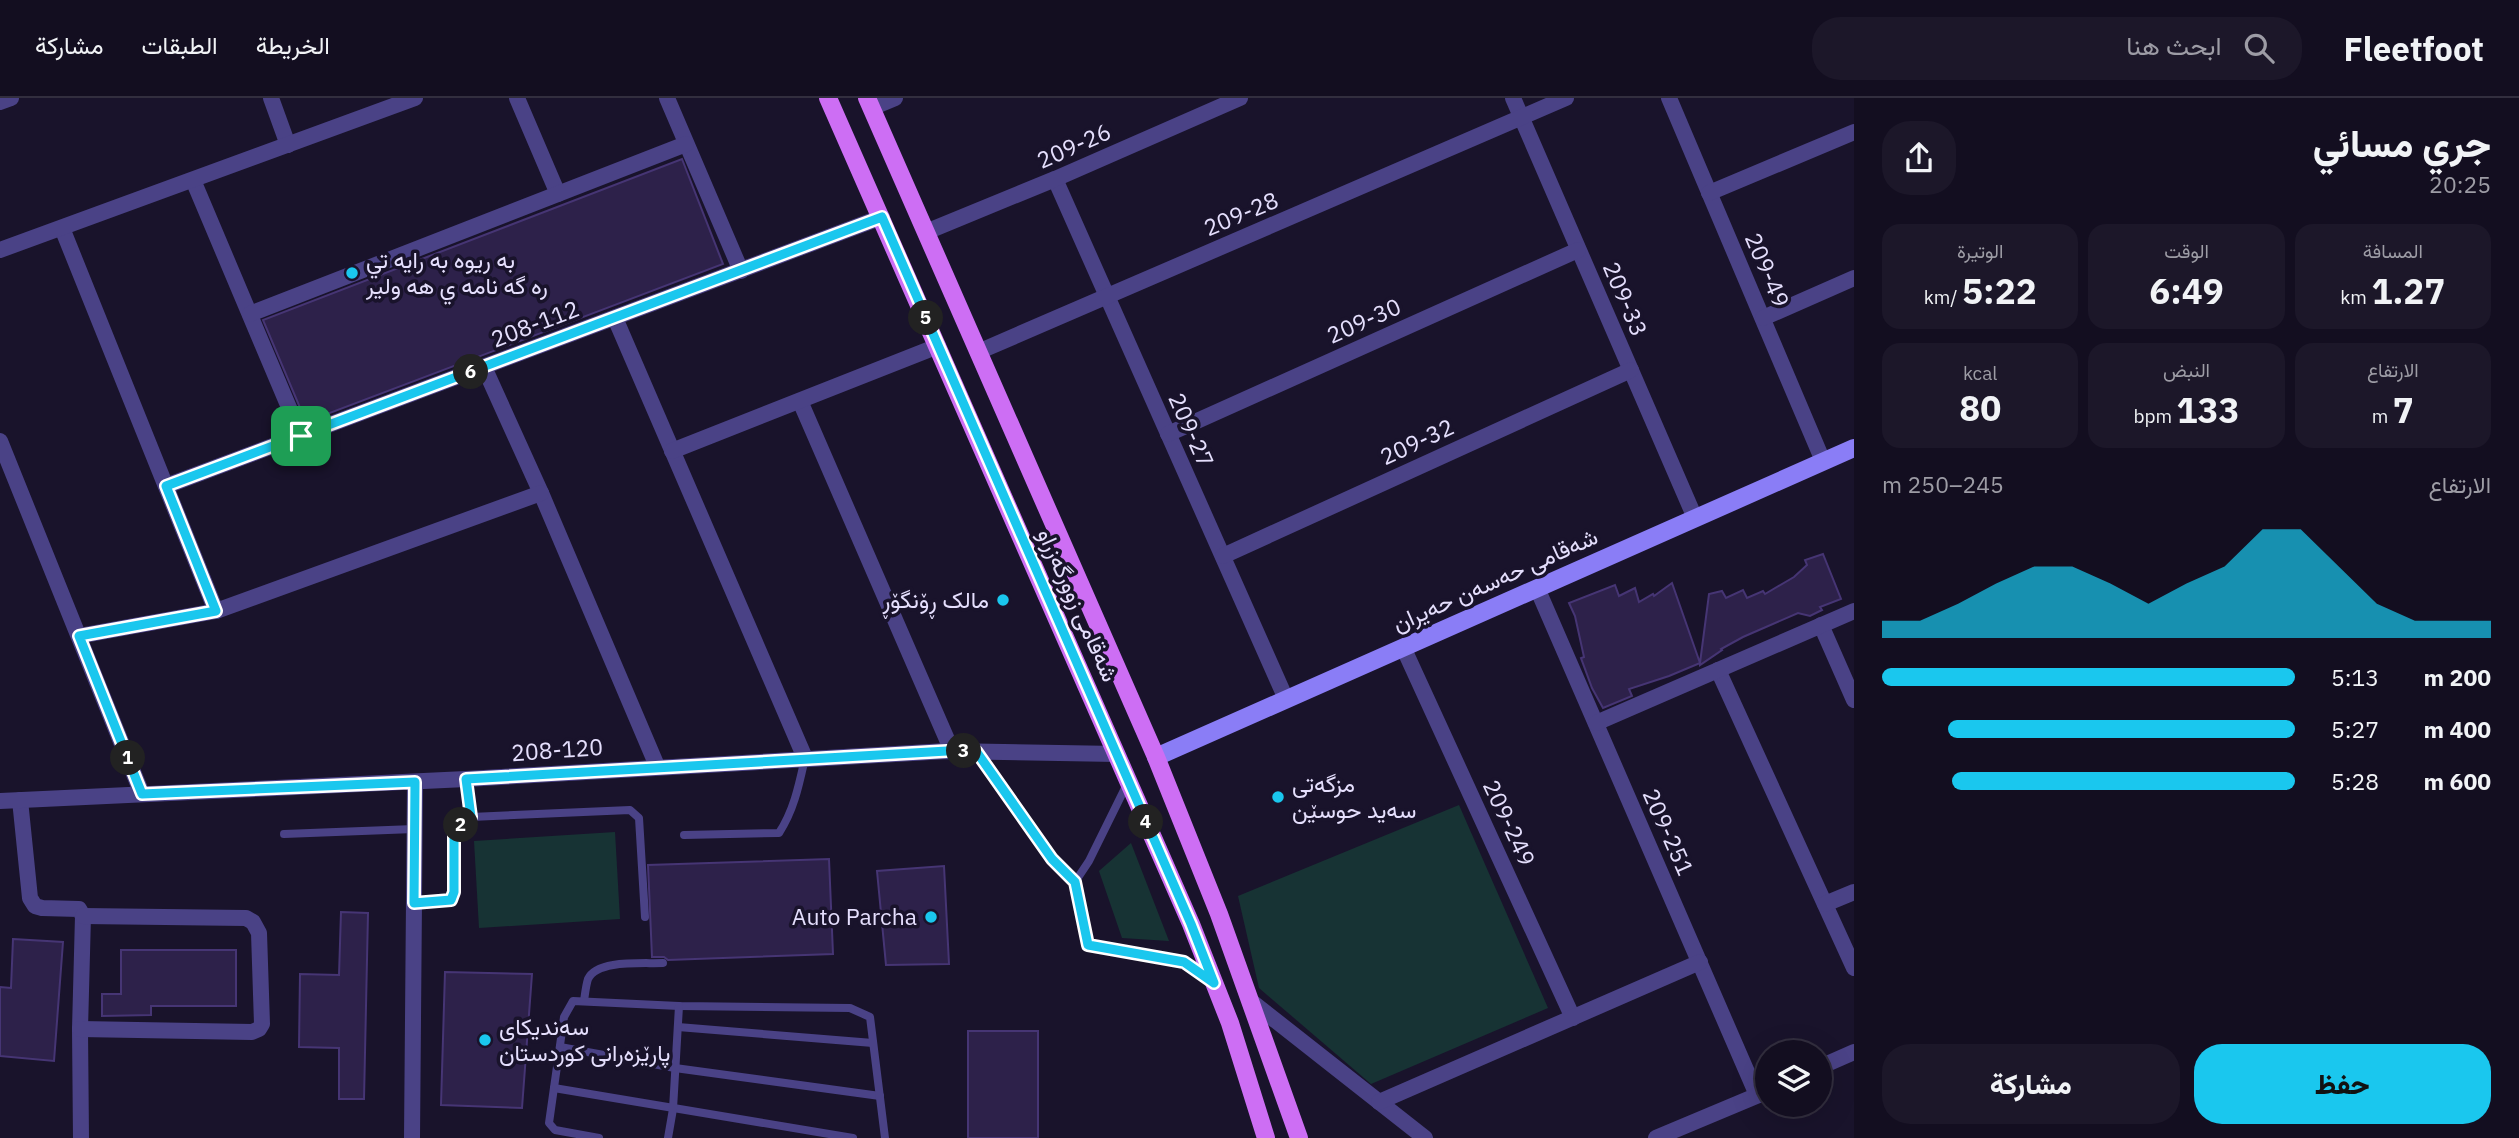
<!DOCTYPE html>
<html lang="ar">
<head>
<meta charset="utf-8">
<style>
	body { margin:0; font-family:"IBM Plex Sans",Vazirmatn,sans-serif; background:#1c1729; color:#f1f3f6; direction:rtl; height:100vh; display:flex; flex-direction:column; font-size:26px; white-space:nowrap }
	* { box-sizing:border-box; margin:0 }
	p { font-size:23px; color:#9d9ca5 }
	.icon { flex:none; width:38px; height:38px; fill:none; stroke:currentColor; stroke-width:2; stroke-linecap:round; stroke-linejoin:round }
	.map { position:relative; flex:1; overflow:hidden; direction:ltr }
	.panel { display:flex; flex-direction:column; background:#130e20; width:665px }
	.panel>* { flex:none }
	.buttons { position:absolute; left:1755px; top:942px; display:grid; gap:14px }
	.buttons a { display:grid; place-items:center; width:77px; height:77px; border-radius:50%; background:#130e20; box-shadow:0 7px 28px #0002,0 0 0 2px #322e3e; font-size:35px }
	.pin { position:absolute; display:grid; place-items:center; width:60px; height:60px; color:#fff; margin:-30px; border-radius:14px; box-shadow:0 4px 10px #0006 }
	.km { position:absolute; width:35px; height:35px; margin:-18px; border-radius:50%; background:#222; color:#fff; font-size:19px; line-height:35px; text-align:center }
	.round { display:grid; place-items:center; flex:none; width:74px; height:74px; border-radius:28px; background:#1c1729 }
	.head { display:flex; align-items:center; justify-content:space-between; height:119px; padding:0 28px }
	h1 { font-size:38px; font-weight:800; line-height:52px }
	.figures { display:grid; grid-template-columns:repeat(3,1fr); gap:10px; height:119px; padding:7px 28px }
	.figures div { display:grid; align-content:center; border-radius:18px; background:#1c1729; text-align:center }
	.figures b { font-size:35px; font-weight:800 }
	.figures small { font-size:19px; font-weight:400 }
	.figures p { font-size:19px }
	.chart { height:196px; padding:14px 28px }
	.chart p { display:flex; justify-content:space-between }
	.chart svg { width:100%; height:126px; margin-top:7px; fill:#1ac7ee; opacity:.7 }
	.cta { display:flex; gap:14px; margin-top:auto; padding:14px 28px }
	.cta a { flex:1; height:80px; border-radius:28px; background:#1ac7ee; color:#111; font-size:28px; font-weight:800; line-height:80px; text-align:center }
	.cta a+a { background:#1c1729; color:#f1f3f6 }
	ul { padding:0 28px; list-style:none; font-size:23px }
	li { display:grid; grid-template-columns:112px 84px 1fr; align-items:center; height:52px }
	li i { height:18px; border-radius:9px; background:#1ac7ee }
	header { display:flex; align-items:center; gap:42px; box-sizing:border-box; height:98px; padding:0 35px; background:#130e20; border-bottom:2px solid #322e3e }
	header strong { font-size:33px }
	nav { display:flex; gap:38px; margin-inline-start:auto; font-size:24px }
	.search { width:490px; height:63px; background:#1c1729; display:flex; align-items:center; gap:18px; box-sizing:border-box; padding:0 24px; border-radius:28px; color:#9d9ca5; font-size:26px }
	main { display:flex; flex:1; min-height:0 }
	.map>svg:first-child { display:block }
	.green { fill:#173334 }
	.building { fill:#2d214a; stroke:#463574; stroke-width:2 }
	.lines { fill:none; stroke-linecap:round; stroke-linejoin:round }
	.lane { stroke:#4a4286; stroke-width:8 }
	.street { stroke:#4a4286; stroke-width:16 }
	.secondary { stroke:#8a7df6; stroke-width:18 }
	.primary { stroke:#cd6ef4; stroke-width:18 }
	.route-casing { stroke:#fff; stroke-width:14 }
	.route { stroke:#1ac7ee; stroke-width:9 }
	.poi-dot { fill:#1ac7ee; stroke:#19132b; stroke-width:2.5 }
	.labels { text-anchor:middle; stroke-width:7; stroke-linejoin:round; paint-order:stroke }
	.street-label { font-size:23px; fill:#e5dffd; stroke:#19132b }
	.poi-label { font-size:23px; fill:#e5dffd; stroke:#19132b; text-anchor:start }
</style>
</head>
<body>
<header>
<strong>Fleetfoot</strong>
<div class="search"><svg class="icon" aria-label="search" viewBox="0 0 24 24"><circle cx="10" cy="10" r="6"/><path d="M15 15l6 6"/></svg>ابحث هنا</div>
<nav><a>الخريطة</a><a>الطبقات</a><a>مشاركة</a></nav>
</header>
<main>
<section class="panel">
<div class="head"><div><h1>جري مسائي</h1><p>20:25</p></div><a class="round"><svg class="icon" aria-label="share" viewBox="0 0 24 24"><path d="M12 15V3M7 8l5-5 5 5M5 13v7h14v-7"/></svg></a></div>
<div class="figures">
<div><p>المسافة</p><b>1.27<small> km</small></b></div>
<div><p>الوقت</p><b>6:49</b></div>
<div><p>الوتيرة</p><b>5:22<small> /km</small></b></div>
</div>
<div class="figures">
<div><p>الارتفاع</p><b>7<small> m</small></b></div>
<div><p>النبض</p><b>133<small> bpm</small></b></div>
<div><p>kcal</p><b>80</b></div>
</div>
<div class="chart"><p><span>الارتفاع</span>245–250 m</p>
<svg viewBox="0 0 160 44" preserveAspectRatio="none"><path d="M0 44V38L10 38L20 32L30 25L40 19L50 19L60 25L70 32L80 25L90 19L100 6L110 6L120 19L130 32L140 38L150 38L160 38V44z"/></svg>
</div>
<ul>
<li><b>200 m</b>5:13<i style="width:100%"></i></li>
<li><b>400 m</b>5:27<i style="width:84%"></i></li>
<li><b>600 m</b>5:28<i style="width:83%"></i></li>
</ul>
<div class="cta"><a>حفظ</a><a>مشاركة</a></div>
</section>
<div class="map">
<svg width="1854" height="1040" viewBox="0 0 1854 1040">
	<rect width="100%" height="100%" fill="#19132b"/>
	<g class="green">
		<path d="M1459,707L1548,910L1371,986L1259,890L1238,798Z"/>
		<path d="M615,734L620,821L479,830L474,743Z"/>
		<path d="M1131,745L1169,843L1122,840L1099,773Z"/>
	</g>
	<g class="building">
		<path d="M682,61L723,166L306,324L263,222Z"/>
		<path d="M1823,456L1841,501L1820,509L1822,512L1810,518L1798,515L1743,539L1721,551L1722,552L1700,567V565L1669,578L1629,591L1632,598L1603,610L1592,590L1581,560L1584,559L1575,518L1569,505L1615,487L1619,498L1635,490L1639,504L1653,496L1654,498L1672,485L1700,565L1709,496L1722,493L1726,500L1743,492L1747,500L1763,493L1765,496L1794,479L1807,467L1805,462Z"/>
		<path d="M829,761L833,856L668,862L664,859H652L648,767Z"/>
		<path d="M944,768L949,866L886,867L877,773Z"/>
		<path d="M341,814L368,815L364,1001H339V950L299,949L300,876L339,877Z"/>
		<path d="M13,841L63,844L54,963L0,958V889L11,890Z"/>
		<path d="M121,852H236V908H151V917L102,918V896H121Z"/>
		<path d="M445,874L532,876L522,1010L441,1007Z"/>
		<rect x="968" y="933" width="70" height="107"/>
	</g>
	<g class="lines">
		<g class="lane">
			<path d="M976,653L1052,761L1075,784"/>
			<path d="M1127,686L1089,763L1075,784L1088,847L1183,864L1209,881"/>
			<path d="M471,719L630,712L639,720L645,819"/>
			<path d="M284,736L414,731"/>
			<path d="M684,737L779,735C794,712 799,687 805,660"/>
			<path d="M414,805L451,802L454,794V734L471,719L466,681"/>
			<path d="M584,903C585,896 586,887 588,881C597,861 644,866 663,865"/>
			<path d="M678,929L873,945"/>
			<path d="M560,949L675,970L880,998"/>
			<path d="M554,990L853,1040"/>
			<path d="M599,1040L555,1032L549,1025L564,919L573,903L679,908L850,910L870,919L885,1040"/>
			<path d="M668,1040L673,1011L679,908"/>
		</g>
		<g class="street">
			<path d="M271,0L288,47"/>
			<path d="M517,0L558,96"/>
			<path d="M667,0L741,173"/>
			<path d="M1513,0L1695,420"/>
			<path d="M1669,0L1823,363"/>
			<path d="M0,4L11,0"/>
			<path d="M871,10L895,0"/>
			<path d="M1055,81L1286,601"/>
			<path d="M193,82L301,338"/>
			<path d="M1709,95L1854,34"/>
			<path d="M62,130L216,513"/>
			<path d="M926,134L1055,81L1240,0"/>
			<path d="M0,152L415,0"/>
			<path d="M250,216L686,46"/>
			<path d="M615,220L805,660"/>
			<path d="M1763,220L1854,180"/>
			<path d="M978,254L1566,0"/>
			<path d="M484,269L541,395L657,668"/>
			<path d="M800,303L952,653"/>
			<path d="M1168,336L1578,152"/>
			<path d="M0,343L142,696"/>
			<path d="M672,353L938,248"/>
			<path d="M166,388L882,119"/>
			<path d="M1223,458L1631,272"/>
			<path d="M1537,490L1757,997"/>
			<path d="M1821,527L1854,602"/>
			<path d="M79,538L216,513L541,395"/>
			<path d="M1403,549L1573,920"/>
			<path d="M1718,572L1854,870"/>
			<path d="M1596,625L1854,513"/>
			<path d="M20,702L30,800L35,808L42,810L79,811L83,818L80,931L81,1040"/>
			<path d="M0,703L466,681L947,653L1117,656"/>
			<path d="M1825,806L1854,794"/>
			<path d="M1252,904L1425,1040"/>
			<path d="M80,931L252,934L259,931L262,926L259,835L253,824L246,820L83,818"/>
			<path d="M1820,969L1854,954"/>
			<path d="M1379,1004L1700,864"/>
			<path d="M412,1040L415,684"/>
			<path d="M1656,1040L1768,993"/>
		</g>
		<path class="secondary" d="M1156,659L1854,350"/>
		<g class="primary">
			<path d="M828,0L1191,826L1230,925L1266,1040"/>
			<path d="M867,0L1156,659L1219,816L1299,1040"/>
		</g>
	</g>
	<g class="lines">
		<g class="route-casing">
			<path id="route" d="M882,119L1191,826L1214,885L1184,864L1088,847L1075,784L1052,761L976,653H947L466,681L471,719L454,734V794L451,802L414,805L415,684L142,696L79,538L216,513L166,388Z"/>
		</g>
		<use href="#route" class="route"/>
	</g>
	<g class="poi-dot">
		<circle cx="352" cy="175" r="7"/>
		<circle cx="1003" cy="502" r="7"/>
		<circle cx="1278" cy="699" r="7"/>
		<circle cx="931" cy="819" r="7"/>
		<circle cx="485" cy="942" r="7"/>
	</g>
	<g class="labels">
		<g class="street-label">
			<text transform="translate(1074 48) rotate(-24)" y="8">209-26</text>
			<text transform="translate(1241 116) rotate(-23)" y="8">209-28</text>
			<text transform="translate(1767 172) rotate(67)" y="8">209-49</text>
			<text transform="translate(1625 201) rotate(67)" y="8">209-33</text>
			<text transform="translate(1364 223) rotate(-24)" y="8">209-30</text>
			<text transform="translate(535 226) rotate(-21)" y="8">208-112</text>
			<text transform="translate(1191 332) rotate(66)" y="8">209-27</text>
			<text transform="translate(1417 344) rotate(-25)" y="8">209-32</text>
			<text transform="translate(1495 482) rotate(-24)" y="8">شەقامی حەسەن حەیران</text>
			<text transform="translate(1078 507) rotate(66)" y="8">شەقامی زوورگەزراو</text>
			<text transform="translate(557 652) rotate(-4)" y="8">208-120</text>
			<text transform="translate(1509 725) rotate(65)" y="8">209-249</text>
			<text transform="translate(1668 734) rotate(66)" y="8">209-251</text>
		</g>
		<g class="poi-label">
			<text x="366" y="170">به ريوه به رايه تي<tspan x="366" dy="26">ره گه نامه ي هه ولير</tspan></text>
			<text x="989" y="510" text-anchor="end">مالک ڕۆنگۆڕ</text>
			<text x="1292" y="694">مزگەتی<tspan x="1292" dy="26">سەید حوسێن</tspan></text>
			<text x="917" y="827" text-anchor="end">Auto Parcha</text>
			<text x="499" y="937">سەندیکای<tspan x="499" dy="26">پارێزەرانی کوردستان</tspan></text>
		</g>
	</g>
</svg>
<div class="buttons">
<a><svg class="icon" aria-label="layers" viewBox="0 0 24 24"><path d="M12 4l9 5-9 5-9-5zM3 14l9 5 9-5"/></svg></a>
</div>
<div class="pin" style="left:301px;top:338px;background:#1e9e55"><svg class="icon" aria-label="arrive" viewBox="0 0 24 24"><path d="M6 21V4h12l-3 4 3 4H6"/></svg></div>
<b class="km" style="left:128px;top:660px">1</b>
<b class="km" style="left:461px;top:727px">2</b>
<b class="km" style="left:964px;top:653px">3</b>
<b class="km" style="left:1146px;top:724px">4</b>
<b class="km" style="left:926px;top:220px">5</b>
<b class="km" style="left:471px;top:274px">6</b>
</div>
</main>
</body>
</html>
